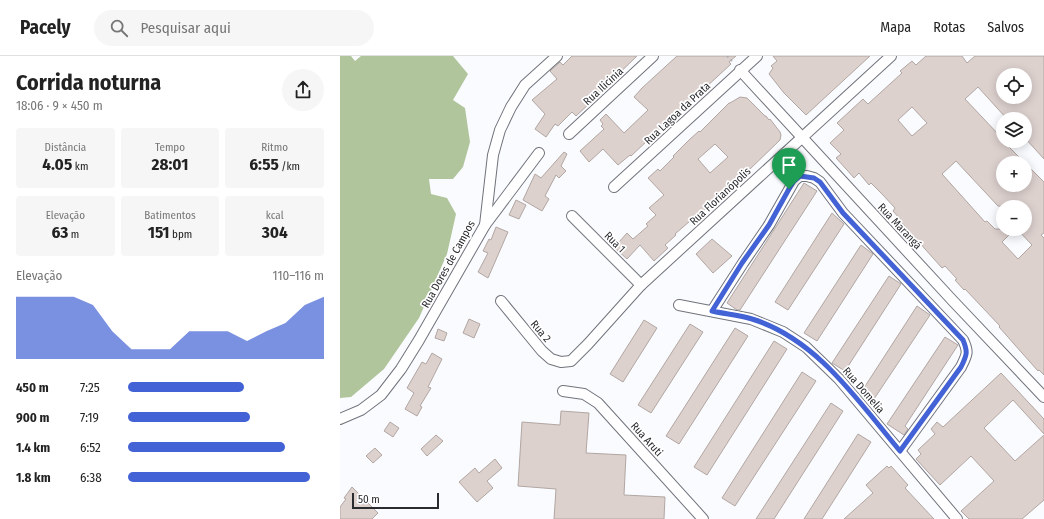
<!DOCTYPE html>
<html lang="pt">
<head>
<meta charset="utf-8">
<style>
	body { margin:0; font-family:"Fira Sans Condensed",sans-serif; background:#f6f6f6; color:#222; height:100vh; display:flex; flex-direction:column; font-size:15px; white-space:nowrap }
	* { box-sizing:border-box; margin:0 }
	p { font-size:13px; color:#767676 }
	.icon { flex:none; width:22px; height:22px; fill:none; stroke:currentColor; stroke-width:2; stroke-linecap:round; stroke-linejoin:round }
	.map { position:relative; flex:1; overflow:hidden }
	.side { display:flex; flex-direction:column; background:#fff; width:340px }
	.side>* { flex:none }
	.fabs { position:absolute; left:656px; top:12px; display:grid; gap:8px }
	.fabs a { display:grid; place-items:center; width:36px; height:36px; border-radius:50%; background:#fff; box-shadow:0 2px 10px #0003; font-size:20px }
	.scale { position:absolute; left:12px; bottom:10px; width:87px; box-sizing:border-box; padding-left:4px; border:2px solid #2a2b2f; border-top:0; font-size:11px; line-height:14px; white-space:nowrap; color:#2a2b2f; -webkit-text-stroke:3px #fff; paint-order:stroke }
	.pin { position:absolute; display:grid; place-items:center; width:34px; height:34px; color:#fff; margin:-41px -17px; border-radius:50% 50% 50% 0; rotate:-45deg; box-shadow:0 0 4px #0007 }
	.pin .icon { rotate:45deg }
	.round { display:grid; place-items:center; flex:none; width:42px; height:42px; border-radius:21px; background:#f6f6f6 }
	.overview { display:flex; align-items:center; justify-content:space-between; height:68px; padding:0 16px }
	h1 { font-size:22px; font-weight:700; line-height:30px }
	.metrics { display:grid; grid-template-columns:repeat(3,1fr); gap:6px; height:68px; padding:4px 16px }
	.metrics div { display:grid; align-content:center; border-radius:4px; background:#f6f6f6; text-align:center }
	.metrics b { font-size:17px; font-weight:700 }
	.metrics small { font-size:11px; font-weight:400 }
	.metrics p { font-size:11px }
	.chart { height:112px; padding:8px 16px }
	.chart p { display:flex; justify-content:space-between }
	.chart svg { width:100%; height:72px; margin-top:4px; fill:#4362d5; opacity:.7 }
	ul { padding:0 16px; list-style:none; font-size:13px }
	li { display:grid; grid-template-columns:64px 48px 1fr; align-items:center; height:30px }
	li i { height:10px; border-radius:5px; background:#4362d5 }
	header { display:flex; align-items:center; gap:24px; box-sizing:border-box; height:56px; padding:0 20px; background:#fff; border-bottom:1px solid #e0e0e0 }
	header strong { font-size:19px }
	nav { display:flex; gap:22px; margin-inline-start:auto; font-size:14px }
	.search { width:280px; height:36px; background:#f6f6f6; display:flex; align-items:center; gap:10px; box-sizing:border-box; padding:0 14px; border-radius:22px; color:#767676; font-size:15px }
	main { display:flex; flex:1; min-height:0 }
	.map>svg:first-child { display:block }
	.forest { fill:#b0c59b }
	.building { fill:#ddd1ce; stroke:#b1a6a2; fill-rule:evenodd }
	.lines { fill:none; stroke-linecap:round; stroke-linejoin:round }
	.minor-casing { stroke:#71737c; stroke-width:12 }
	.path { stroke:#adaeb2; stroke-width:2; stroke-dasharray:2 3; stroke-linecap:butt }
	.minor { stroke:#fff; stroke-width:10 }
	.route-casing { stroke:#fff; stroke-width:8 }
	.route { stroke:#4362d5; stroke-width:5 }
	.labels { text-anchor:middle; stroke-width:3.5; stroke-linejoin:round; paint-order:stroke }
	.street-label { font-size:11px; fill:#2a2b2f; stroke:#fff }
</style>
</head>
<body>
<header>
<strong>Pacely</strong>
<div class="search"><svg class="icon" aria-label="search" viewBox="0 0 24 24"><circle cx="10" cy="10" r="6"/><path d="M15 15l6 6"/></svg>Pesquisar aqui</div>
<nav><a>Mapa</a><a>Rotas</a><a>Salvos</a></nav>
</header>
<main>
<section class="side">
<div class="overview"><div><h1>Corrida noturna</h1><p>18:06 · 9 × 450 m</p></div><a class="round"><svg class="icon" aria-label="share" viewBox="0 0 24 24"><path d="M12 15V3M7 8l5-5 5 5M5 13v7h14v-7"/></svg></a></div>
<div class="metrics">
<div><p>Distância</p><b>4.05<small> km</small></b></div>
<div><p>Tempo</p><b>28:01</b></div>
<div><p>Ritmo</p><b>6:55<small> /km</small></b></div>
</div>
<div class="metrics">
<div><p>Elevação</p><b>63<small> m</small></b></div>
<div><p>Batimentos</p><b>151<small> bpm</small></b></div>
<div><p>kcal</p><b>304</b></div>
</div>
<div class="chart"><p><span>Elevação</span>110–116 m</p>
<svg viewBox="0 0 160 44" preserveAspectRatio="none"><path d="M0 44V6L10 6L20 6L30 6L40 11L50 27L60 38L70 38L80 38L90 27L100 27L110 27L120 33L130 27L140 22L150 11L160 6V44z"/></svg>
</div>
<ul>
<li><b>450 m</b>7:25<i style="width:59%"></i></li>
<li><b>900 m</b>7:19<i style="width:62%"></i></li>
<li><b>1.4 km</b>6:52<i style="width:80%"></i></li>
<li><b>1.8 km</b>6:38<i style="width:93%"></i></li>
</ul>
</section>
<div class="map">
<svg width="704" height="463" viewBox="0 0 704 463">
	<rect width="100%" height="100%" fill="#fafbff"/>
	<path class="forest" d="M0,0H11L15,5L21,0H113L128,18L113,44L125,52L130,86L123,111L113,123H89L91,138L107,142L116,158L107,198L79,262L44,313L11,341L0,342Z"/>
	<g class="building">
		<path d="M232,0H297L264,32L265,33L236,60L232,56L218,70L215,68L206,81L195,73L205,58L192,44L217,23L210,15L220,6L223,9Z"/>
		<path d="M337,0H396L389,6L391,8L351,45V46L341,55L340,54L291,100L290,99L278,109L263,93L249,106L240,95L264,73L261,70L263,68L260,64L266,58L284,77L308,54L294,41L302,32Z"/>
		<path d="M433,0H530L466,59L444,37L429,18L433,12L431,10L437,5Z"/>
		<path d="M586,0H622L627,7L635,0H704V103L685,82V63H667L638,31L625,43L659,79L663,85L704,126V177L701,179L704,182V319L699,314L698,315L690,306L659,271L660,270L625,233L624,234L615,224L617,223L605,210L602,212L561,166L562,165L553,155L555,152L542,138L531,127L529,129L519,117L514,122L507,114L496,102L501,98L490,87L504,74L497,67L523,43L528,48L562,17L560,15L572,5L576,9ZM663,19H685V41H663ZM572,51L587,67L572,80L558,64ZM616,105L658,150L685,151V173H677L692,189L678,203L662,186L675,173H655L647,165L645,166L602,118ZM663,107H685V129H663Z"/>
		<path d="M400,41L407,42L425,60H426L429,64L430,63L440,76L441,79L440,84L408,115L409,116L399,126L397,124L381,140L383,142L374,151L371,148L351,166L350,165L335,178L336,179L325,189L328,192L314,205L300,189L287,203L275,192L280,187L279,186L287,177L293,183L308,170L306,168L316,159L309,152L324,139L308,122L318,113L320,115L334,101L333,100L349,84L359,75L360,76L389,47H390ZM375,88L388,101L370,117L358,103Z"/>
		<path d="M224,96L227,98L221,110L226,115L219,122L216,119L205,140L209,143L202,155L183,144L195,118L201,122Z"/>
		<path d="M464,127L477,135L400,254H397L387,247Z"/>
		<path d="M176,144L186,149L179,163L169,159Z"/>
		<path d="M492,157L504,168L448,254L435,246Z"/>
		<path d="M156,171L168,176L148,222L138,216L148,197L143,195L149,183L151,184Z"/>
		<path d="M372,183L392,200L373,217L356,198Z"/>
		<path d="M521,189L533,198L477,285L464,277Z"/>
		<path d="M549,220L561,228L505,315L492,307Z"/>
		<path d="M577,250L590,259L532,346L520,338Z"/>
		<path d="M129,263L140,268L134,282L123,277Z"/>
		<path d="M304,264L317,272L283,326L270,318Z"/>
		<path d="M350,268L363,276L311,357L298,349Z"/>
		<path d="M395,272L408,280L339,388L326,380Z"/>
		<path d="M98,273L107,277L104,285L95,282Z"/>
		<path d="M605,281L618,289L565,370L568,373L564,379L547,368Z"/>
		<path d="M434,285L447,293L367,419L354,411Z"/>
		<path d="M92,297L102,303L88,331L91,332L80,350L82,351L77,360L65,353L74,337L67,332L82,306L86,308Z"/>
		<path d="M462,316L476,325L395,450L382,442Z"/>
		<path d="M661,317L704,363V378L673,344L644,372L675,405L704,379V444L682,463H629L621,455L654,425L631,400L600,429L576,403L581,398L578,394L595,378L591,373L597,366L603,371Z"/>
		<path d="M491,347L503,355L434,463H416Z"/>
		<path d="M221,355L249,357L246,397L286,399L284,439L325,441L324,463H214L216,433L178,430L182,366L220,369Z"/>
		<path d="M50,366L59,372L53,381L44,375Z"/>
		<path d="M518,378L531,386L482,463H464Z"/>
		<path d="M96,379L103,385L87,400L81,393Z"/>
		<path d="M35,392L42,399L33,407L26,400Z"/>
		<path d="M155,403L162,412L147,425L153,432L137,446L119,426L135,412L139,417Z"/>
		<path d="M547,410L549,412L551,410L568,429L565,432L594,463H504L533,437L526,429Z"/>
		<path d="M12,431L38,457L32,463H0V451L6,443L4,442Z"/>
	</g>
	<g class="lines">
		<g class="minor-casing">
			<g id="minor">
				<path d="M400,14L613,245L704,341"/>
				<path d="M229,78L313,0"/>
				<path d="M274,131L417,0"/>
				<path d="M232,160L301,229"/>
				<path d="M145,169L199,97"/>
				<path d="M161,245L202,295L211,303L221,306L231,305L248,288L301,229L551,0"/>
				<path d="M339,249L411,263L443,276L466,291L499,323L617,463"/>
				<path d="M372,255L403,207L429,169L454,125L460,120H467L474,122L480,126L503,157L623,284C629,296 627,299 621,311L560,395"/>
				<path d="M223,335L244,338L258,347L363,463"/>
				<path d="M0,363L21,354L41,339L61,313L79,284L145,169L153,99L160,74L171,51L185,29L217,0"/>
			</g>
		</g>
		<path class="path" d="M387,0L393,6"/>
		<use href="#minor" class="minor"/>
	</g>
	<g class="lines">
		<g class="route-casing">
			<path id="route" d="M460,120L474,122L480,126L503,157L623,284C628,296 627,299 621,311L560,395C518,345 477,283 412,263C399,259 385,258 372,255L402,207L429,169L449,133L454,125Z"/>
		</g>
		<use href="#route" class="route"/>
	</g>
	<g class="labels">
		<g class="street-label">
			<text transform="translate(263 30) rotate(-43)" y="4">Rua Ilicinia</text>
			<text transform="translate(337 57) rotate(-43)" y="4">Rua Lagoa da Prata</text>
			<text transform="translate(380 140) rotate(-43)" y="4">Rua Florianópolis</text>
			<text transform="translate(560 170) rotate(47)" y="4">Rua Marangá</text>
			<text transform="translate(275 186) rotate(45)" y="4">Rua 1</text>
			<text transform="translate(108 208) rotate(-61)" y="4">Rua Dores de Campos</text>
			<text transform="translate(201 275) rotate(50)" y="4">Rua 2</text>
			<text transform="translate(524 334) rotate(49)" y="4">Rua Domelia</text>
			<text transform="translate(307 383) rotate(48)" y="4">Rua Aruti</text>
		</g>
	</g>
</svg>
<div class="fabs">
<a><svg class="icon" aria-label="locate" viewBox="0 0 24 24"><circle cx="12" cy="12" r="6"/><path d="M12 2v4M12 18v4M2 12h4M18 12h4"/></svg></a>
<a><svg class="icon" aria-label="layers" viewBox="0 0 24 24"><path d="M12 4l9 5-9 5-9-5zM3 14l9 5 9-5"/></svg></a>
<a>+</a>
<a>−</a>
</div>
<div class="scale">50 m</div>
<div class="pin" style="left:449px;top:133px;background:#1e9e55"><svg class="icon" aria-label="arrive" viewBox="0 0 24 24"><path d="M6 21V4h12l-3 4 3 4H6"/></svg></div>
</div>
</main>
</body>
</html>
